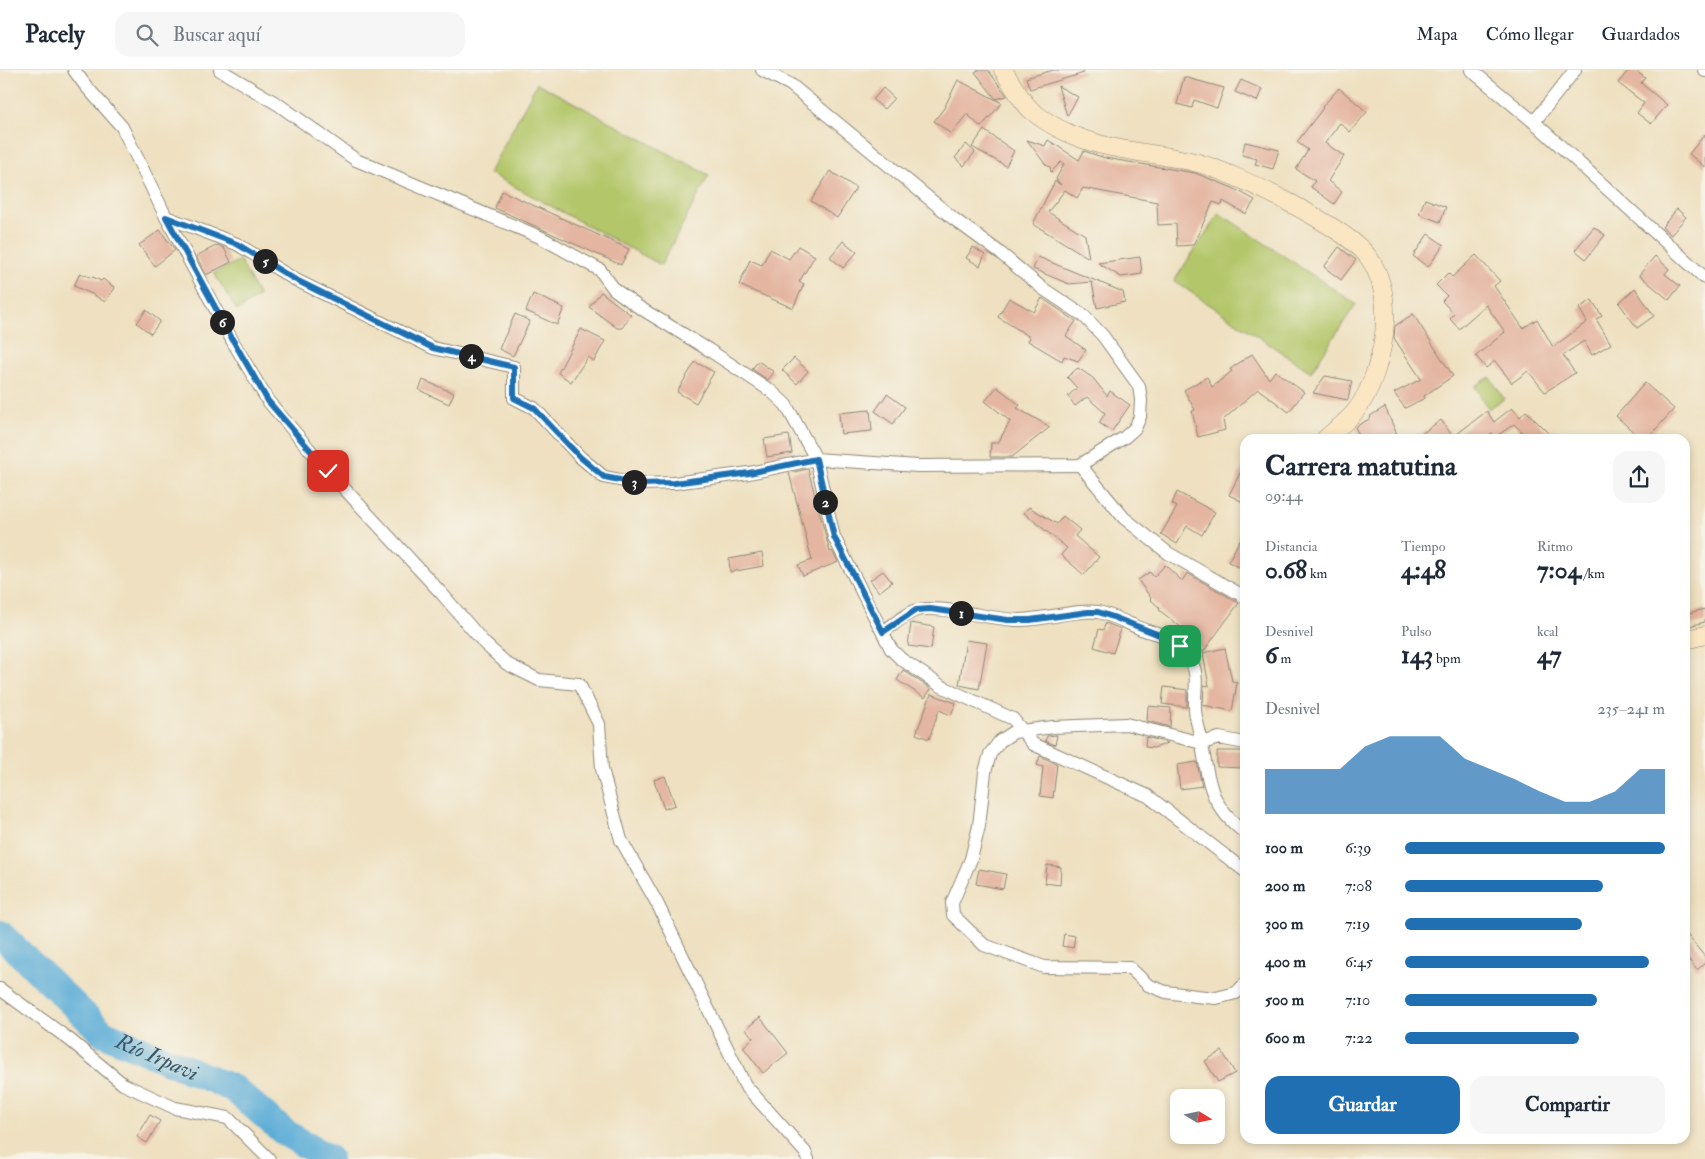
<!DOCTYPE html>
<html lang="es">
<head>
<meta charset="utf-8">
<style>
	body { margin:0; font-family:"IM FELL Double Pica",serif; background:#f6f6f7; color:#1f2937; height:100vh; display:flex; flex-direction:column; font-size:19px; white-space:nowrap }
	* { box-sizing:border-box; margin:0 }
	p { font-size:16px; color:#747a83 }
	.icon { flex:none; width:28px; height:28px; fill:none; stroke:currentColor; stroke-width:2; stroke-linecap:round; stroke-linejoin:round }
	.map { position:relative; flex:1; overflow:hidden }
	.panel { position:absolute; left:1240px; top:364px; width:450px; height:710px; display:flex; flex-direction:column; background:#fff; border-radius:15px; box-shadow:0 2px 8px #0003 }
	.panel>* { flex:none }
	.needle { width:32px; rotate:100deg }
	.fabs { position:absolute; left:1170px; top:1019px; display:grid; gap:10px }
	.fabs a { display:grid; place-items:center; width:55px; height:55px; border-radius:10px; background:#fff; box-shadow:0 2px 8px #0003; font-size:25px }
	.pin { position:absolute; display:grid; place-items:center; width:42px; height:42px; color:#fff; margin:-21px; border-radius:10px; box-shadow:0 2px 8px #0006 }
	.km { position:absolute; width:25px; height:25px; margin:-12px; border-radius:50%; background:#222; color:#fff; font-size:14px; line-height:25px; text-align:center }
	.round { display:grid; place-items:center; flex:none; width:52px; height:52px; border-radius:15px; background:#f6f6f7 }
	.summary { display:flex; align-items:center; justify-content:space-between; height:85px; padding:0 25px }
	h1 { font-size:28px; font-weight:800; line-height:38px }
	.figures { display:grid; grid-template-columns:repeat(3,1fr); gap:8px; height:85px; padding:5px 25px }
	.figures div { display:grid; align-content:center }
	.figures b { font-size:25px; font-weight:800 }
	.figures small { font-size:14px; font-weight:400 }
	.figures p { font-size:14px }
	.chart { height:140px; padding:10px 25px }
	.chart p { display:flex; justify-content:space-between }
	.chart svg { width:100%; height:90px; margin-top:5px; fill:#1f6fb2; opacity:.7 }
	.button { display:flex; gap:10px; margin-top:auto; padding:10px 25px }
	.button a { flex:1; height:58px; border-radius:15px; background:#1f6fb2; color:#fff; font-size:20px; font-weight:800; line-height:58px; text-align:center }
	.button a+a { background:#f6f6f7; color:#1f2937 }
	ul { padding:0 25px; list-style:none; font-size:16px }
	li { display:grid; grid-template-columns:80px 60px 1fr; align-items:center; height:38px }
	li i { height:12px; border-radius:6px; background:#1f6fb2 }
	header { display:flex; align-items:center; gap:30px; box-sizing:border-box; height:70px; padding:0 25px; background:#fff; border-bottom:1px solid #e0e1e3 }
	header strong { font-size:24px }
	nav { display:flex; gap:28px; margin-inline-start:auto; font-size:18px }
	.search { width:350px; height:45px; background:#f6f6f7; display:flex; align-items:center; gap:12px; box-sizing:border-box; padding:0 18px; border-radius:15px; color:#747a83; font-size:19px }
	.map>svg:first-child { display:block }
	.green { fill:#b3c669; stroke:#6f784a }
	.lines { fill:none; stroke-linecap:round; stroke-linejoin:round }
	.river { stroke:#5dadd7; stroke-width:28 }
	.building { fill:#e4b6a1 }
	.minor-casing { stroke:#8c8676; stroke-width:14 }
	.secondary-casing { stroke:#8c8676; stroke-width:19 }
	.minor { stroke:#fff; stroke-width:12 }
	.secondary { stroke:#fbe6c3; stroke-width:18 }
	.route-casing { stroke:#fff; stroke-width:10 }
	.route { stroke:#1f6fb2; stroke-width:6 }
	.labels { text-anchor:middle; stroke-width:4; stroke-linejoin:round; paint-order:stroke }
	.water-label { font-size:22px; font-style:italic; fill:#3c5867; stroke:#f7f3e8 }
</style>
</head>
<body>
<header>
<strong>Pacely</strong>
<div class="search"><svg class="icon" aria-label="search" viewBox="0 0 24 24"><circle cx="10" cy="10" r="6"/><path d="M15 15l6 6"/></svg>Buscar aquí</div>
<nav><a>Mapa</a><a>Cómo llegar</a><a>Guardados</a></nav>
</header>
<div class="map">
<svg width="1705" height="1089" viewBox="0 0 1705 1089">
	<rect width="100%" height="100%" fill="#f7f3e8"/>
	<filter id="ink" filterUnits="userSpaceOnUse"><feTurbulence type="fractalNoise" baseFrequency=".02" numOctaves="2"/><feDisplacementMap in="SourceGraphic" scale="10" xChannelSelector="R" yChannelSelector="G"/><feConvolveMatrix kernelMatrix="1 2 1 2 8 2 1 2 1" color-interpolation-filters="sRGB"/></filter>
	<filter id="wash" filterUnits="userSpaceOnUse"><feTurbulence type="fractalNoise" baseFrequency=".0096" numOctaves="4" result="noise"/><feDisplacementMap in="SourceGraphic" scale="20" xChannelSelector="R" yChannelSelector="G"/><feGaussianBlur stdDeviation="1.12" result="paint"/><feColorMatrix in="noise" values="0 0 0 0 0 0 0 0 0 0 0 0 0 0 0 0 0 1.4 0 .05"/><feComposite in="paint" operator="in"/></filter>
	<g filter="url(#wash)">
		<rect width="100%" height="100%" fill="#eee0c0"/>
		<g class="green">
			<path d="M537,13L709,105L661,195L489,103Z"/>
			<path d="M1219,143L1356,234L1311,302L1174,211Z"/>
			<path d="M240,190L259,226L237,241L214,203Z"/>
			<path d="M1490,307L1504,329L1488,339L1475,316Z"/>
		</g>
		<g class="lines">
			<path class="river" id="s1" d="M0,864L103,963L234,1019L284,1062L329,1089"/>
		</g>
		<g id="blocks">
			<g class="building">
				<path d="M978,0H988L1007,26L996,29L975,2Z"/>
				<path d="M1053,0H1083L1084,3L1030,19L1026,8Z"/>
				<path d="M1629,0H1635L1645,8L1641,13L1667,35L1651,54L1637,43L1644,33L1618,13Z"/>
				<path d="M1184,7L1224,18L1217,38L1194,30L1192,38L1177,34Z"/>
				<path d="M958,10L1002,33L981,57L967,44L951,64L934,51L944,38Z"/>
				<path d="M1241,10L1262,19L1257,31L1235,22Z"/>
				<path d="M1058,16L1078,27L1067,46Z"/>
				<path d="M883,18L894,28L884,39L873,30Z"/>
				<path d="M1339,18L1367,42L1350,62L1340,53L1325,73L1344,86L1328,111L1342,122L1334,134L1311,117L1315,111L1296,99L1308,80L1297,72L1323,38L1322,37Z"/>
				<path d="M984,60L1014,81L1006,96L972,77Z"/>
				<path d="M1705,64V97L1689,84Z"/>
				<path d="M1027,70L1045,76L1048,70L1079,90L1084,81L1105,88L1195,103L1233,118L1255,130L1246,144L1223,131L1222,135L1213,132L1193,175L1177,176L1176,154L1158,155L1157,132L1083,118L1077,128L1065,120L1048,142L1085,165L1089,188L1033,154L1055,111L1061,115L1056,109L1064,94L1061,92L1051,102L1050,97L1046,95Z"/>
				<path d="M1245,72L1279,80L1273,99L1255,94L1257,89L1242,85Z"/>
				<path d="M966,74L975,82L964,96L955,88Z"/>
				<path d="M830,101L856,118L837,148L811,131Z"/>
				<path d="M502,121L629,179L621,195L495,138Z"/>
				<path d="M1425,129L1446,137L1440,152L1419,144Z"/>
				<path d="M1677,139L1686,147L1671,165L1662,157Z"/>
				<path d="M1594,157L1605,165L1586,189L1575,180Z"/>
				<path d="M160,160L175,180L155,196L139,175Z"/>
				<path d="M1428,164L1444,175L1428,197L1413,186Z"/>
				<path d="M843,171L857,182L843,198L830,187Z"/>
				<path d="M218,175L224,178L231,192L206,205L196,186Z"/>
				<path d="M798,176L815,186L799,212L804,214L793,238L739,215L750,190L762,195L770,179L789,189Z"/>
				<path d="M973,177L985,185L980,196L966,188Z"/>
				<path d="M1339,177L1356,190L1341,210L1324,197Z"/>
				<path d="M1476,185L1500,211L1494,216L1523,258L1537,249L1553,277L1587,252L1579,238L1592,230L1602,246L1596,249L1611,274L1592,285L1584,271L1563,285L1575,303L1545,322L1528,301L1512,313L1495,291L1486,298L1476,286L1505,262L1486,235L1459,259L1450,249L1454,244L1442,231L1447,226L1436,215L1448,203L1452,207Z"/>
				<path d="M1655,186L1669,199L1665,204L1680,216L1669,230L1639,205Z"/>
				<path d="M1038,187L1123,222L1125,232L1097,238L1092,212L1069,214L1033,199Z"/>
				<path d="M1140,187L1142,204L1121,207L1098,193Z"/>
				<path d="M80,203L92,208L93,207L101,211L103,209L115,218L105,232L92,224L74,216Z"/>
				<path d="M1635,218L1654,246L1637,258L1619,233Z"/>
				<path d="M601,222L631,245L622,258H617L589,237Z"/>
				<path d="M533,224L564,238L557,255L526,241Z"/>
				<path d="M1009,228L1034,242L1042,228L1076,251L1066,266L1086,280L1078,291L1064,286L1062,291L1028,271L1030,267L998,247Z"/>
				<path d="M146,240L160,251L151,264L137,253Z"/>
				<path d="M515,244L530,251L513,286L499,279Z"/>
				<path d="M1413,244L1453,306L1424,326L1425,328L1405,338L1394,323L1421,309L1394,268L1395,256Z"/>
				<path d="M581,259L605,271L594,291L588,287L571,312L558,303Z"/>
				<path d="M1252,284L1269,309L1275,301L1304,322L1289,342L1258,319L1223,350L1225,360L1198,367L1192,341L1195,340L1184,320L1207,307L1212,317L1232,301L1230,299Z"/>
				<path d="M794,288L808,301L797,314L782,300Z"/>
				<path d="M758,291L774,302L768,310L752,299Z"/>
				<path d="M695,292L714,302L696,333L677,322Z"/>
				<path d="M1078,298L1093,308L1107,326L1110,321L1130,335L1112,361L1099,353L1105,343L1087,327L1075,336L1068,326L1077,318L1067,307Z"/>
				<path d="M1325,306L1352,311L1348,330L1313,323Z"/>
				<path d="M423,310L454,323L449,334L419,320Z"/>
				<path d="M1645,313L1674,339L1647,369H1641L1616,346Z"/>
				<path d="M997,317L1020,335L1017,338L1050,357L1012,387H990L991,373H998L1010,351L985,331Z"/>
				<path d="M887,324L905,337L893,354L875,341Z"/>
				<path d="M1385,337L1399,369H1361L1355,357L1371,348L1370,346Z"/>
				<path d="M1512,338L1520,347L1526,341L1554,369H1529L1514,354L1495,367L1492,363L1485,369H1414L1441,350L1453,367L1487,341L1494,352Z"/>
				<path d="M870,340L872,361L841,364L839,343Z"/>
				<path d="M789,365L792,383L767,387L764,369Z"/>
				<path d="M1245,393V433L1229,425Z"/>
				<path d="M808,399L830,482L832,481L838,492L803,506L798,495L812,490L789,403Z"/>
				<path d="M1177,422L1215,442L1202,465L1187,456L1177,474L1161,464L1177,437L1172,434Z"/>
				<path d="M1029,437L1057,454L1063,446L1080,460L1075,466L1099,487L1084,505L1061,485L1067,478L1024,443Z"/>
				<path d="M1245,460V491L1241,498L1228,492Z"/>
				<path d="M762,483L764,496L730,502L729,489Z"/>
				<path d="M1165,495L1182,511L1187,503L1239,533L1203,582L1191,565L1159,540L1160,538L1150,529L1151,528L1138,510L1150,502L1154,507Z"/>
				<path d="M883,501L892,512L879,522L870,510Z"/>
				<path d="M1705,539V552L1685,557V544Z"/>
				<path d="M911,553L934,557L931,579L908,576Z"/>
				<path d="M1106,553L1121,559L1113,583L1094,577L1099,559L1103,560Z"/>
				<path d="M966,570L987,573L979,619L959,615Z"/>
				<path d="M1225,578L1232,611L1237,613L1232,641L1203,635L1204,615L1209,616L1203,583Z"/>
				<path d="M903,600L931,619L925,628L897,610Z"/>
				<path d="M1164,617L1187,620V637L1162,634Z"/>
				<path d="M931,624L956,633L951,645L939,640L929,669L916,664Z"/>
				<path d="M1148,636L1171,638L1170,657L1147,651Z"/>
				<path d="M1057,665L1055,675L1045,671L1047,666Z"/>
				<path d="M1146,667L1168,673L1154,678L1145,677Z"/>
				<path d="M1217,681H1245V698L1217,697Z"/>
				<path d="M1040,686L1057,694L1053,728L1040,726L1043,697L1037,695Z"/>
				<path d="M1197,692L1202,716L1180,719L1177,695Z"/>
				<path d="M665,706L675,735L664,739L654,710Z"/>
				<path d="M1047,795L1061,797L1060,815L1045,813Z"/>
				<path d="M979,799L1006,804L1003,819L976,814Z"/>
				<path d="M1685,862L1705,887V893L1697,900L1685,885Z"/>
				<path d="M1064,864L1075,866L1073,878L1062,876Z"/>
				<path d="M760,947L788,983L763,1003L743,977L753,968L746,959Z"/>
				<path d="M1222,981L1235,1003L1218,1012L1205,991Z"/>
				<path d="M150,1045L160,1051L147,1073L137,1067Z"/>
			</g>
		</g>
	</g>
	<g filter="url(#ink)">
		<use href="#blocks" fill-opacity="0" stroke="#8c8676" stroke-width="1"/>
		<g class="lines">
			<g class="minor-casing">
				<g id="minor">
					<path d="M74,0L85,15L122,57L166,147L233,272L268,331L328,401L443,525L485,574L507,594L539,610L579,614L599,654L602,699L621,770L657,833L745,1015L805,1082L808,1089"/>
					<path d="M220,0L279,35L356,90L540,167L600,200L614,219L637,236L709,280L771,321L786,335L816,389L918,396L1080,395L1125,367L1135,358L1140,347L1141,330L1139,316L1103,266L1084,246L1042,218L999,182L954,149L791,15L762,0"/>
					<path d="M1471,0L1534,52"/>
					<path d="M1575,0L1534,52L1705,208"/>
					<path d="M1704,0L1705,1"/>
					<path d="M166,147L237,174L294,209L433,278L514,297V328L534,338L580,387L604,407L641,414L674,413L749,403L816,389L834,467L891,579L901,589L941,616L1013,649L1033,674L1148,726L1245,801"/>
					<path d="M1080,395L1124,448L1168,483L1245,527"/>
					<path d="M883,562C893,555 903,546 914,541C932,533 995,550 1019,550C1042,550 1078,539 1098,542C1113,545 1127,553 1141,559C1150,562 1160,564 1169,568C1178,573 1188,584 1192,593C1199,607 1194,623 1195,638C1195,651 1201,662 1202,675C1209,715 1211,737 1245,763"/>
					<path d="M1245,673L1219,668L1202,673L1126,654L1053,657L1014,662L1000,671L990,684L985,702L979,756L971,789L952,833L953,845L984,875L1044,897L1130,898L1148,915L1166,922L1196,926L1216,928L1236,923L1245,914"/>
					<path d="M0,919L70,970L123,1014L175,1038L228,1048L269,1089"/>
				</g>
			</g>
			<g class="secondary-casing">
				<g id="secondary">
					<path d="M1003,0C1011,12 1021,31 1031,40C1041,49 1057,58 1070,64C1110,82 1156,82 1198,93C1235,103 1349,158 1369,188C1382,207 1386,229 1385,252C1384,280 1372,323 1353,344C1345,353 1334,361 1325,369"/>
					<path d="M1685,570L1705,565"/>
				</g>
			</g>
			<use href="#minor" class="minor"/>
			<use href="#secondary" class="secondary"/>
		</g>
	</g>
	<g class="lines" filter="url(#ink)">
		<g class="route-casing">
			<path id="route" d="M328,401L268,331L234,272L166,147L237,174L294,209L433,278L514,297V328L534,338L580,387L604,407L641,414L674,413L749,403L816,389L834,467L883,562L916,540L930,539L1008,550H1030L1088,542H1098L1113,547L1170,569L1180,576"/>
		</g>
		<use href="#route" class="route"/>
	</g>
	<g class="labels">
		<g class="water-label">
			<text dy="8" stroke="none"><textPath href="#s1" startOffset="202">Río Irpavi</textPath></text>
		</g>
	</g>
</svg>
<div class="fabs">
<a><svg class="needle" viewBox="-14 -14 28 28"><path d="M0-13l5 13h-10z" fill="#e53935"/><path d="M0 13l5-13h-10z" fill="#747a83"/></svg></a>
</div>
<div class="pin" style="left:1180px;top:576px;background:#1e9e55"><svg class="icon" aria-label="arrive" viewBox="0 0 24 24"><path d="M6 21V4h12l-3 4 3 4H6"/></svg></div>
<div class="pin" style="left:328px;top:401px;background:#d93025"><svg class="icon" aria-label="check" viewBox="0 0 24 24"><path d="M5 12l5 5 9-10"/></svg></div>
<b class="km" style="left:961px;top:543px">1</b>
<b class="km" style="left:825px;top:432px">2</b>
<b class="km" style="left:634px;top:412px">3</b>
<b class="km" style="left:471px;top:286px">4</b>
<b class="km" style="left:265px;top:191px">5</b>
<b class="km" style="left:222px;top:252px">6</b>
<section class="panel">
<div class="summary"><div><h1>Carrera matutina</h1><p>09:44</p></div><a class="round"><svg class="icon" aria-label="share" viewBox="0 0 24 24"><path d="M12 15V3M7 8l5-5 5 5M5 13v7h14v-7"/></svg></a></div>
<div class="figures">
<div><p>Distancia</p><b>0.68<small> km</small></b></div>
<div><p>Tiempo</p><b>4:48</b></div>
<div><p>Ritmo</p><b>7:04<small> /km</small></b></div>
</div>
<div class="figures">
<div><p>Desnivel</p><b>6<small> m</small></b></div>
<div><p>Pulso</p><b>143<small> bpm</small></b></div>
<div><p>kcal</p><b>47</b></div>
</div>
<div class="chart"><p><span>Desnivel</span>235–241 m</p>
<svg viewBox="0 0 160 44" preserveAspectRatio="none"><path d="M0 44V22L10 22L20 22L30 22L40 11L50 6L60 6L70 6L80 17L90 22L100 27L110 33L120 38L130 38L140 33L150 22L160 22V44z"/></svg>
</div>
<ul>
<li><b>100 m</b>6:39<i style="width:100%"></i></li>
<li><b>200 m</b>7:08<i style="width:76%"></i></li>
<li><b>300 m</b>7:19<i style="width:68%"></i></li>
<li><b>400 m</b>6:45<i style="width:94%"></i></li>
<li><b>500 m</b>7:10<i style="width:74%"></i></li>
<li><b>600 m</b>7:22<i style="width:67%"></i></li>
</ul>
<div class="button"><a>Guardar</a><a>Compartir</a></div>
</section>
</div>
</body>
</html>
